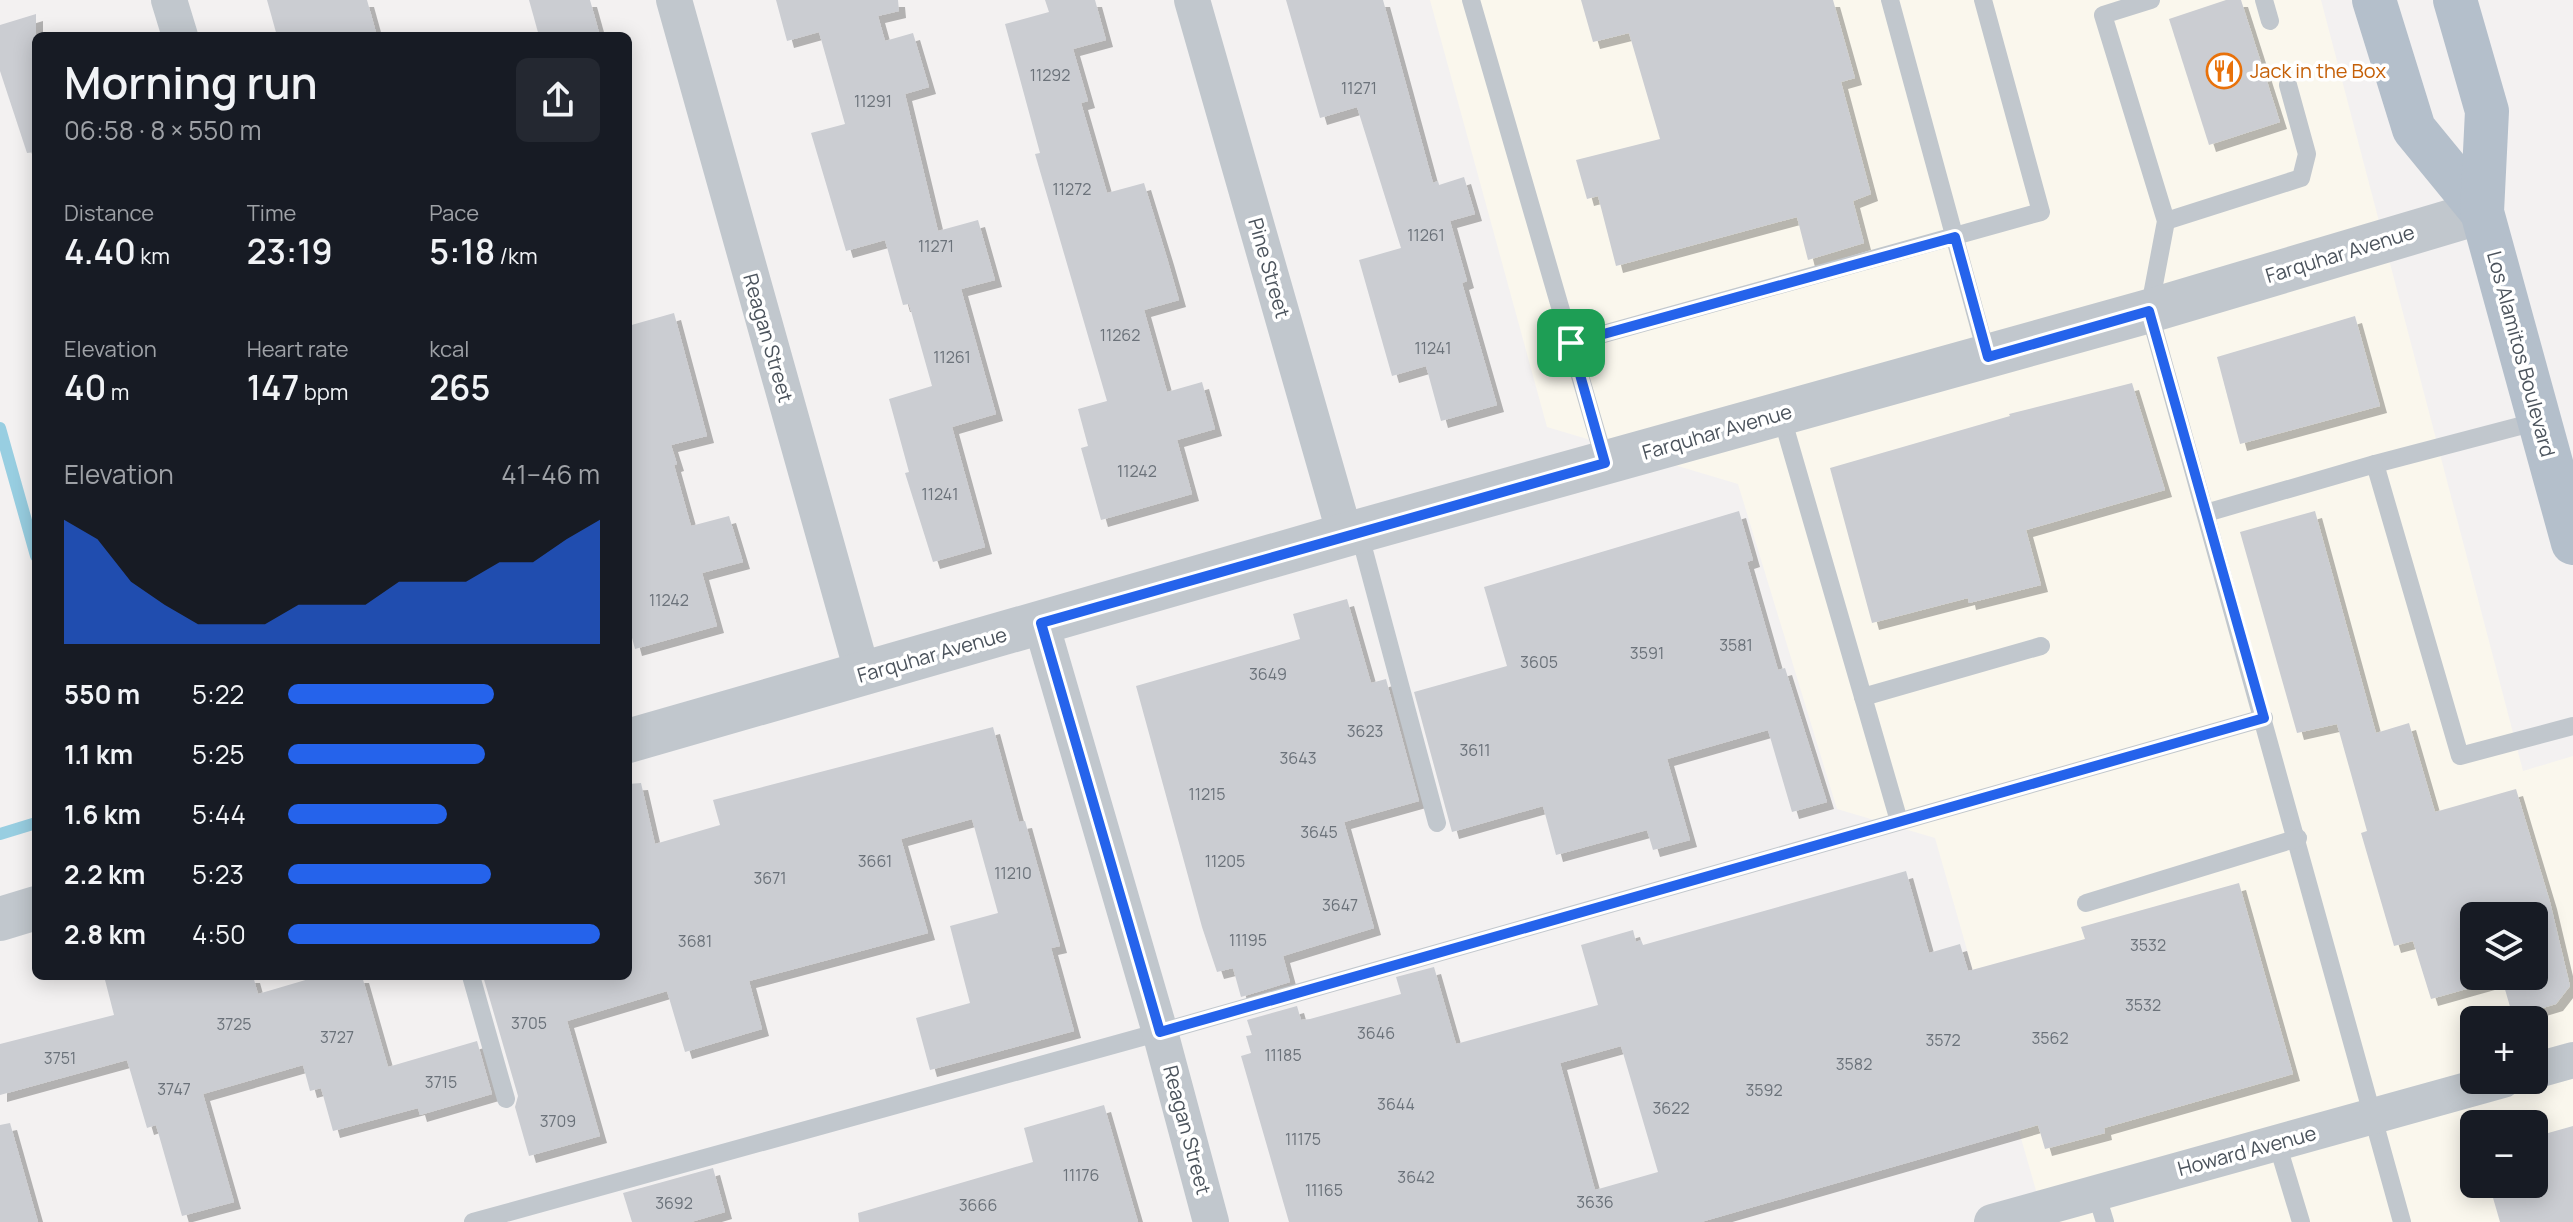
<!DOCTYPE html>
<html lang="en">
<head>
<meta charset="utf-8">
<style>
	body { margin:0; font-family:Manrope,sans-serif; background:#242831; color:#f1f3f6; height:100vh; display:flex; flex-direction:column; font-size:30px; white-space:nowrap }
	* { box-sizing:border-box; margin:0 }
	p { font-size:26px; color:#9ea1a6 }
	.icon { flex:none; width:44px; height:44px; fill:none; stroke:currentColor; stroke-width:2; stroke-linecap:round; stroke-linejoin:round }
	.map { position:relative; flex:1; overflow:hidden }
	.drawer { position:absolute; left:32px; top:32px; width:600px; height:948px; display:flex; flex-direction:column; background:#171b24; border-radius:12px; box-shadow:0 4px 20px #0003 }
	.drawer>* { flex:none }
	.tools { position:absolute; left:2460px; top:902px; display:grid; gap:16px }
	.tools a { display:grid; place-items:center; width:88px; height:88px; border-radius:12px; background:#171b24; box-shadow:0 4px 20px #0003; font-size:40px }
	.pin { position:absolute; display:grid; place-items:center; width:68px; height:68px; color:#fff; margin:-34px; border-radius:16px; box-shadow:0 4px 12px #0006 }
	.round { display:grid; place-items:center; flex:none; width:84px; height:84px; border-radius:12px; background:#242831 }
	.summary { display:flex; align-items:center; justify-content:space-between; height:136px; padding:0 32px }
	h1 { font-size:44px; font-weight:600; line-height:60px }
	.stats { display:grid; grid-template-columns:repeat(3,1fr); gap:12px; height:136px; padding:8px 32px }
	.stats div { display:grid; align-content:center }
	.stats b { font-size:34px; font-weight:600 }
	.stats small { font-size:22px; font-weight:400 }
	.stats p { font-size:22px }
	.chart { height:224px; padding:16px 32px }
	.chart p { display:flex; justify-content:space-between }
	.chart svg { width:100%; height:144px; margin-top:8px; fill:#2563eb; opacity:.7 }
	ul { padding:0 32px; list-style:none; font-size:26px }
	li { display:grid; grid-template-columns:128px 96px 1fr; align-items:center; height:60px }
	li i { height:20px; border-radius:10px; background:#2563eb }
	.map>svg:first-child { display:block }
	.commercial { fill:#faf7ed; fill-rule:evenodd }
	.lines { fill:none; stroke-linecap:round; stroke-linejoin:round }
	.stream { stroke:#98cee1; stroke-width:12 }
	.building { fill:#cbcdd2; fill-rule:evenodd; filter:url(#shadow) }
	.service { stroke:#c1c7cd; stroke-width:18 }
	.minor { stroke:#c1c7cd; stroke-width:36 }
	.tertiary { stroke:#c1c7cd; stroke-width:44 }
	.primary { stroke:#b4bfcb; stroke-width:44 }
	.route-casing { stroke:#fff; stroke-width:16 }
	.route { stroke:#2563eb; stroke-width:10 }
	.labels { text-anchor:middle; stroke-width:7; stroke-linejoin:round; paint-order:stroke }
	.number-label { font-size:16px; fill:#6b727a }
	.food-label { font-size:20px; fill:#c56008; stroke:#fff; text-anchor:start }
	.street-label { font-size:20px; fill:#4b535c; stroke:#fff }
</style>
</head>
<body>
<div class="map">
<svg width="2573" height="1222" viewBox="0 0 2573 1222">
	<defs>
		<filter id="shadow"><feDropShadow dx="7" dy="7" stdDeviation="0" flood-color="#0004"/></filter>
	</defs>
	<rect width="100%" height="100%" fill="#f3f1f1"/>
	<path class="commercial" d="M1430,0H2321L2523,771L2573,756V1222H2045L1935,838L1837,809L1738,484L1547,427ZM2474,916H2534V976H2474ZM2474,1020H2534V1080H2474ZM2474,1124H2534V1184H2474Z"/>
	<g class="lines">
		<g class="stream">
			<path d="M0,428L36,556"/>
			<path d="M0,834L36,823"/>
		</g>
	</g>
	<g class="building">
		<path d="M267,0H367L377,36H277Z"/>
		<path d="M529,0H590L600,36H539Z"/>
		<path d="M776,0H898L899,11L878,16L885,41L913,33L929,87L905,94L938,231L978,220L995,280L961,289L996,414L952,427L985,547L933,562L905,473L909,472L889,399L932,386L909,304L903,305L885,240L846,251L811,133L845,124L819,32L787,41Z"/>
		<path d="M1045,0H1095L1106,40L1073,49L1088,101L1081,103L1107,193L1144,183L1167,258L1179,300L1144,310L1167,392L1202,382L1215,429L1177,440L1192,494L1101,520L1081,448L1088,446L1078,409L1107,401L1035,154L1040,153L1005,24L1049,12Z"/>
		<path d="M1286,0H1383L1433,183L1438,181L1439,185L1464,177L1475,214L1450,221L1467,281L1462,283L1497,405L1441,421L1426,366L1392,376L1359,260L1401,248L1357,107L1320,118Z"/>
		<path d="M1581,0H1833L1855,78L1841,82L1871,194L1853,201L1864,243L1808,260L1797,217L1616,266L1598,196L1587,199L1576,160L1660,139L1629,33L1593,42Z"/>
		<path d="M2226,0H2241L2280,122L2209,145L2169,19Z"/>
		<path d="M36,14V152L27,153L0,71V25Z"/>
		<path d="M674,313L707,436L671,445L677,464L674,465L691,526L729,516L743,562L702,573L717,626L635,649L628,623V326Z"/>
		<path d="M2355,316L2380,406L2240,444L2217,357Z"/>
		<path d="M2132,383L2165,490L2026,530L2041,585L1969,603L1968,598L1872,623L1830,468L2010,416L2009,414Z"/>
		<path d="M1739,511L1753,560L1747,562L1778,670L1785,668L1827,802L1792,812L1768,730L1667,759L1690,840L1653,850L1647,830L1556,855L1543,806L1452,832L1414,692L1507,666L1484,587Z"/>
		<path d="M2315,511L2376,733L2409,723L2435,812L2516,789L2550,902L2570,986L2556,1004L2513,1017L2502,979L2431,999L2413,941L2394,946L2361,833L2367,831L2337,724L2297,733L2240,532ZM2474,916H2534V976H2474Z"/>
		<path d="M1347,599L1371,683L1386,679L1419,801L1344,822L1374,928L1283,956L1290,982L1241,997L1233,968L1217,972L1202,927L1136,686L1300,639L1293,614Z"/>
		<path d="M993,727L1019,822L1025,821L1060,946L1051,948L1074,1031L930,1070L916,1018L970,1003L950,926L998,913L972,819L901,839L928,933L749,981L762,1029L685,1052L667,991L567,1021L600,1136L529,1156L515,1107L518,1096L483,976H628V784L641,783L655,844L720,825L713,800Z"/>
		<path d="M1906,871L1929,953L1960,944L1968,971L2085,939L2081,927L2239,883L2293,1074L2104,1128L2105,1133L2045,1149L2038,1125L1701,1222H1289L1241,1056L1251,1053L1246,1036L1252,1035L1247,1020L1297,1006L1301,1020L1310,1019L1401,994L1396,977L1434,967L1456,1044L1598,1005L1581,945L1633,930L1636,942L1641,940L1643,945ZM1621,1046L1658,1172L1595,1190L1560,1063Z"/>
		<path d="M104,976H253L258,994L319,976H362L388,1067L477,1041L492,1094L420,1115L418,1108L333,1131L321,1088L310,1091L303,1065L203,1094L234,1202L182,1216L156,1125L147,1128L127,1060L0,1095V1044L114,1015Z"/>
		<path d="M1104,1105L1138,1222H859L858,1213L1033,1162L1024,1128Z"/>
		<path d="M10,1123L38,1222H0V1125Z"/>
		<path d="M2573,1126V1222H2500L2489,1184H2534V1137Z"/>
		<path d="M713,1168L725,1212L691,1222H632L623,1193Z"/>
	</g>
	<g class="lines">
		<g class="service">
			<path d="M1471,0L1605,462"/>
			<path d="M1890,0L1987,356"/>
			<path d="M2151,0L2103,15L2166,221L2149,311L2402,1222"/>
			<path d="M2264,0L2270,21"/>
			<path d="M2166,221L2301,178L2307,154L2288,85"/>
			<path d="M1571,343L2041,212L1983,0"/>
			<path d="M1781,414L1899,821"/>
			<path d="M2539,421L2375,464L2460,756L2573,726"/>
			<path d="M2206,513L2375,464"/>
			<path d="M1359,532L1437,823"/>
			<path d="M1863,697L2041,646"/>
			<path d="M2086,903L2298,838"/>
			<path d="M471,976L506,1099"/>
			<path d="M2277,1143L2301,1222"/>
			<path d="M2096,1193L2105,1222"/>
			<path d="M473,1222L1160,1032L2264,718"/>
		</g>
		<g class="minor">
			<path d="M169,0L180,36"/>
			<path d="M674,0L863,675"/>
			<path d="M1192,0L1345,535"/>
			<path d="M1041,623L1160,1032L1211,1222"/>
			<path d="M2534,1071L2573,1060"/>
			<path d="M1992,1222L2503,1080"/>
		</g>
		<g class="tertiary">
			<path d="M628,741L1345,535L2149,311L2482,212"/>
			<path d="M0,919L36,908"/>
		</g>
		<g class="primary">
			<path d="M2374,0L2414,129L2482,212"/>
			<path d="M2455,0L2487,111L2482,212L2573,543"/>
		</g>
	</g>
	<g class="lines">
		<g class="route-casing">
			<path id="route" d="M1955,237L1988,357L2149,311L2264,718L1160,1032L1041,623L1605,463L1571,343Z"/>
		</g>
		<use href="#route" class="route"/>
	</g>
	<defs>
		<g id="restaurant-ring" transform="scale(1.8)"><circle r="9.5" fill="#fff" stroke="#e8710a" stroke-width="1.5"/><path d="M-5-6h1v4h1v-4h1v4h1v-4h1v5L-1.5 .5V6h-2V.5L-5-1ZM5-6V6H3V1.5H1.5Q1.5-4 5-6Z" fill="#e8710a"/></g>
	</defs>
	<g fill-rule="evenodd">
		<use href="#restaurant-ring" x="2224" y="71"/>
	</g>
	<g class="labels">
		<g class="number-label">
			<text x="1050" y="81">11292</text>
			<text x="1359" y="94">11271</text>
			<text x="873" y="107">11291</text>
			<text x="1072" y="195">11272</text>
			<text x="1426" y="241">11261</text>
			<text x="936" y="252">11271</text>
			<text x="1120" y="341">11262</text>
			<text x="1433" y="354">11241</text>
			<text x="952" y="363">11261</text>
			<text x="1137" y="477">11242</text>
			<text x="940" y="500">11241</text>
			<text x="669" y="606">11242</text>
			<text x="1736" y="651">3581</text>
			<text x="1647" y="659">3591</text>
			<text x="1539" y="668">3605</text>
			<text x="1268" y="680">3649</text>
			<text x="1365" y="737">3623</text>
			<text x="1475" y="756">3611</text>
			<text x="1298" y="764">3643</text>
			<text x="1207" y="800">11215</text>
			<text x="1319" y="838">3645</text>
			<text x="875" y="867">3661</text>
			<text x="1225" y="867">11205</text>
			<text x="1013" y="879">11210</text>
			<text x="770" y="884">3671</text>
			<text x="1340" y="911">3647</text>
			<text x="1248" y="946">11195</text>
			<text x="695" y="947">3681</text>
			<text x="2148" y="951">3532</text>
			<text x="2143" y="1011">3532</text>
			<text x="529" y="1029">3705</text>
			<text x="234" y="1030">3725</text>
			<text x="1376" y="1039">3646</text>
			<text x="337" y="1043">3727</text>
			<text x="2050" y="1044">3562</text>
			<text x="1943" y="1046">3572</text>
			<text x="1283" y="1061">11185</text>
			<text x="60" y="1064">3751</text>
			<text x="1854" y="1070">3582</text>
			<text x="441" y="1088">3715</text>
			<text x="174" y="1095">3747</text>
			<text x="1764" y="1096">3592</text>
			<text x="1396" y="1110">3644</text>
			<text x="1671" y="1114">3622</text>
			<text x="558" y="1127">3709</text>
			<text x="1303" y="1145">11175</text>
			<text x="1081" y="1181">11176</text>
			<text x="1416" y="1183">3642</text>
			<text x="1324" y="1196">11165</text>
			<text x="1595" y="1208">3636</text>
			<text x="674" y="1209">3692</text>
			<text x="978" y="1211">3666</text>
		</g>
		<g class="food-label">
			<text x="2250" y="78">Jack in the Box</text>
		</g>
		<g class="street-label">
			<text transform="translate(2340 254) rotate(-17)" y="7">Farquhar Avenue</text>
			<text transform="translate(1269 268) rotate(74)" y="7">Pine Street</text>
			<text transform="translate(768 338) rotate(74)" y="7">Reagan Street</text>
			<text transform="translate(2521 354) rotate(75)" y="7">Los Alamitos Boulevard</text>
			<text transform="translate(1717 432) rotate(-16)" y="7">Farquhar Avenue</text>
			<text transform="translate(932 655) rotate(-16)" y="7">Farquhar Avenue</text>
			<text transform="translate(1187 1130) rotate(75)" y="7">Reagan Street</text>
			<text transform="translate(2247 1151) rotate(-15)" y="7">Howard Avenue</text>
		</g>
	</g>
</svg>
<div class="tools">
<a><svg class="icon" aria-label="layers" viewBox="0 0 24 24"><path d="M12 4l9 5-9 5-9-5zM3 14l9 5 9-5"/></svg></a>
<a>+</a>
<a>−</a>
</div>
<div class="pin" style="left:1571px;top:343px;background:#1e9e55"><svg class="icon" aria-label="arrive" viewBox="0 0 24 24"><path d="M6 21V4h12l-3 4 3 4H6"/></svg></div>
<section class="drawer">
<div class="summary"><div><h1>Morning run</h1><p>06:58 · 8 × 550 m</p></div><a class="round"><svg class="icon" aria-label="share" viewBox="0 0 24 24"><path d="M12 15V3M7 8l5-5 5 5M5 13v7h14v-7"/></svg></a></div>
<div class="stats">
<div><p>Distance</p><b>4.40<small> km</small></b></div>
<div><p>Time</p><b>23:19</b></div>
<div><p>Pace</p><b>5:18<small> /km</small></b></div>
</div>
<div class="stats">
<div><p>Elevation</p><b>40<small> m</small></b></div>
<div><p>Heart rate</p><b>147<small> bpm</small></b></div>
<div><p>kcal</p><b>265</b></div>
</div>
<div class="chart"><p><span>Elevation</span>41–46 m</p>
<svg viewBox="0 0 160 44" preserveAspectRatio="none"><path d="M0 44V6L10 12L20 25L30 32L40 38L50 38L60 38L70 32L80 32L90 32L100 25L110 25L120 25L130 19L140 19L150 12L160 6V44z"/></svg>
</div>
<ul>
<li><b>550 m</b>5:22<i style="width:66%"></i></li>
<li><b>1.1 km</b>5:25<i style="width:63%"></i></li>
<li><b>1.6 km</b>5:44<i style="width:51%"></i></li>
<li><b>2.2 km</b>5:23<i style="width:65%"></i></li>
<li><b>2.8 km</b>4:50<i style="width:100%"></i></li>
</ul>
</section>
</div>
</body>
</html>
